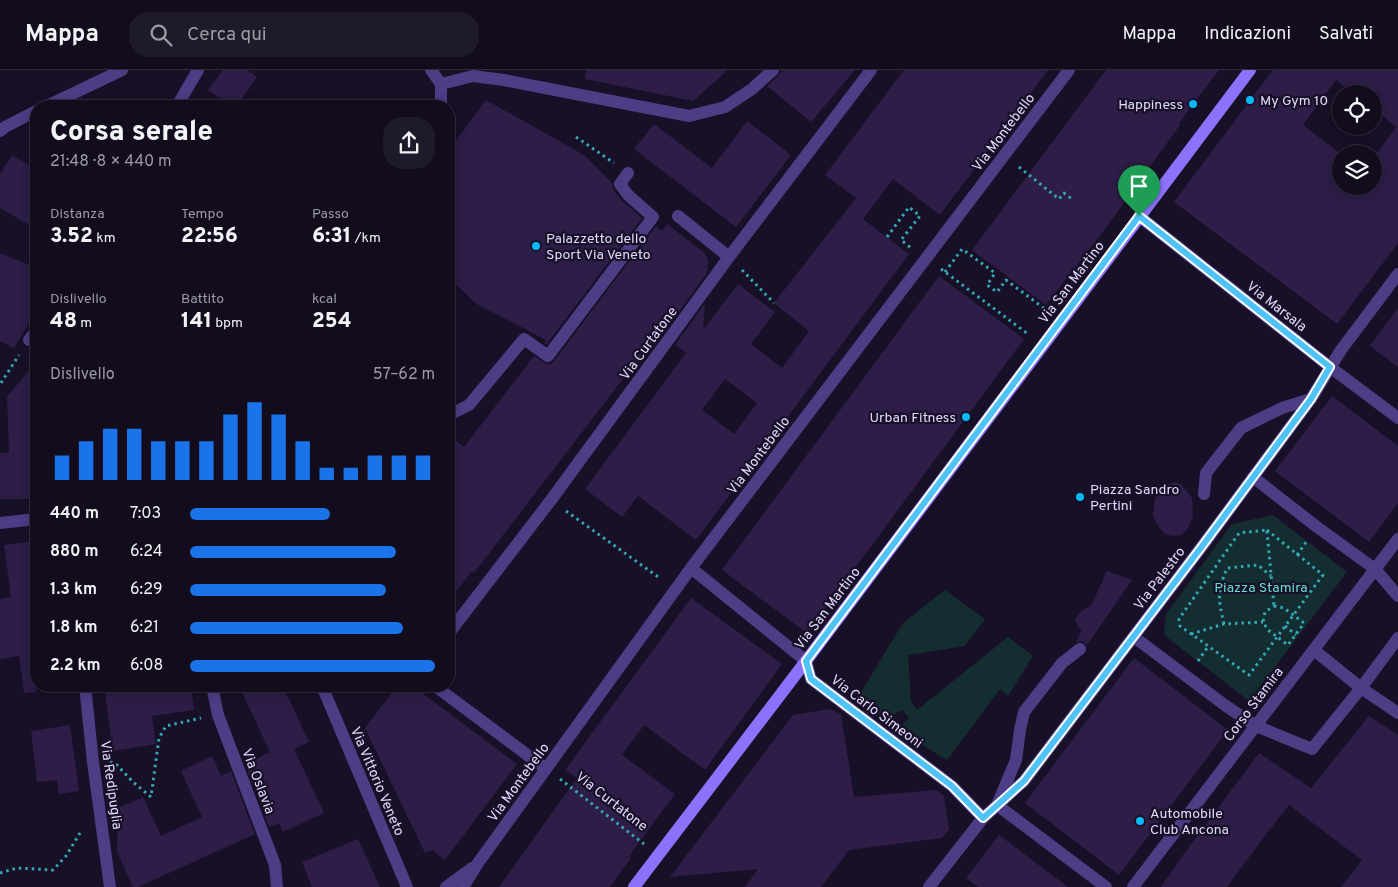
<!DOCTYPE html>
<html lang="it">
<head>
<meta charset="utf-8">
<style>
	body { margin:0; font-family:Overpass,sans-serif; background:#1f1a2a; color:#f1f3f6; height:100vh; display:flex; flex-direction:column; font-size:19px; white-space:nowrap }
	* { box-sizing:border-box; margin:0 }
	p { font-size:16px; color:#9c9ba4 }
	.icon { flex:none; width:28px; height:28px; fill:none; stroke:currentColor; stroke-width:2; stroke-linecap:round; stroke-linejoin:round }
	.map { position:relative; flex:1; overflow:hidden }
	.side { position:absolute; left:30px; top:30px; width:425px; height:592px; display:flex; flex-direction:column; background:#120c1d; border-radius:20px; box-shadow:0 2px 12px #0003,0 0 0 1px #312c3b }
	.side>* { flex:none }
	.fabs { position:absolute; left:1332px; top:15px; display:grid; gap:10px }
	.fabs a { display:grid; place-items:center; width:50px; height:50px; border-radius:50%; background:#120c1d; box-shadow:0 2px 12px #0003,0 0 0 1px #312c3b; font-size:25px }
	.pin { position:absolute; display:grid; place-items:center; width:42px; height:42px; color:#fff; margin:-51px -21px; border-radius:50% 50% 50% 0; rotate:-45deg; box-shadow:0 0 5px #0007 }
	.pin .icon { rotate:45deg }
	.round { display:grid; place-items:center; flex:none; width:52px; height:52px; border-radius:20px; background:#1f1a2a }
	.overview { display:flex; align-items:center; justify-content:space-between; height:85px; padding:0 20px }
	h1 { font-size:28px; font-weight:800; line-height:38px }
	.figures { display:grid; grid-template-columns:repeat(3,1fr); gap:8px; height:85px; padding:5px 20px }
	.figures div { display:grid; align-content:center }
	.figures b { font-size:21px; font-weight:800 }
	.figures small { font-size:14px; font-weight:400 }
	.figures p { font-size:14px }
	.chart { height:140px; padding:10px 20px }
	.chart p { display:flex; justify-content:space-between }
	.chart svg { width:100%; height:90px; margin-top:5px; stroke:#1a73e8; stroke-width:6 }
	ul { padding:0 20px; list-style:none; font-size:16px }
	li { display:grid; grid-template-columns:80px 60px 1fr; align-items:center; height:38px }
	li i { height:12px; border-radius:6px; background:#1a73e8 }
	header { display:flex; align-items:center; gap:30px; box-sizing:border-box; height:70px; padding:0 25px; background:#120c1d; border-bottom:1px solid #312c3b }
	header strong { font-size:24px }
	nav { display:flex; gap:28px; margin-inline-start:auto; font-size:18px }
	.search { width:350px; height:45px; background:#1f1a2a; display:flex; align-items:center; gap:12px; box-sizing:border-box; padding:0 18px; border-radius:20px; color:#9c9ba4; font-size:19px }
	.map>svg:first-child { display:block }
	.green { fill:#142d31 }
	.building { fill:#2d1d47; fill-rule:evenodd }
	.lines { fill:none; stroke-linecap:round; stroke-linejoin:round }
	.path { stroke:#34a8b6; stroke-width:3; stroke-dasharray:2.5 4; stroke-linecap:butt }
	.service { stroke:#4c3d85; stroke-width:12 }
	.minor { stroke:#4c3d85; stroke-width:12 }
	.tertiary { stroke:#4c3d85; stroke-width:12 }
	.secondary { stroke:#8c72fb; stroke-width:12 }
	.route-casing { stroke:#fff; stroke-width:10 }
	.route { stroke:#4fc3f7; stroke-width:6 }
	.poi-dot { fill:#0ab8f8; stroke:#181027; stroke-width:2 }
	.labels { text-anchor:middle; stroke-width:4.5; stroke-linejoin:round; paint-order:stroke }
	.poi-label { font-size:14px; fill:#e2d8fe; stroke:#181027; text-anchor:start }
	.street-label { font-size:14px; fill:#e2d8fe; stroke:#181027 }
	.park-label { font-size:14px; fill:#65ddd3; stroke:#181027 }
</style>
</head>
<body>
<header>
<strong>Mappa</strong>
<div class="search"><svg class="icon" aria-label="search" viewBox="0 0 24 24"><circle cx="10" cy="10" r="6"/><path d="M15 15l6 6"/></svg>Cerca qui</div>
<nav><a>Mappa</a><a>Indicazioni</a><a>Salvati</a></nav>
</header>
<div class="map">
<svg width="1398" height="817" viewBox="0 0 1398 817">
	<rect width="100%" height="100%" fill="#181027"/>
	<g class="green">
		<path d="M1273,445L1347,502L1249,631L1164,565L1166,544L1232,454Z"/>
		<path d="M945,520L985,549L965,576L908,585L911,631L917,640L1008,567L1033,586L1008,626L1000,619L947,690L898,660L909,648L902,640L883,651L855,632L903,553Z"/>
	</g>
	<g class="building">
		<path d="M223,0H247L257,7L237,36H231L208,20Z"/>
		<path d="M586,0H728L693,31L585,9Z"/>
		<path d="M782,0H855L811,52L767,16L778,6Z"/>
		<path d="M904,0H1048L940,145L893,109L863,149L909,184L696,470L638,426L622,447L585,419L686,283L675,275L705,233L703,260L738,214L775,242L751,274L782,298L809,261L774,233L856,128L825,105ZM725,309L757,333L734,364L702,340Z"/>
		<path d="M1106,0H1219L1179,53L1180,55L1108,155L1046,235L972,180Z"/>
		<path d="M1273,0H1398V173L1337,254L1174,132ZM1336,10L1353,24H1374V39L1396,57L1374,87V116H1341V84L1303,55Z"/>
		<path d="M486,30L584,85L612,113L613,119L622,131L642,148L546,275L544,273L546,270L475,233L449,207V80Z"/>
		<path d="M747,51L791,85L736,157L634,79L654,54L712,98Z"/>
		<path d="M12,85L36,99V159L0,138V104Z"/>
		<path d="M667,154L702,181L706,185L708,191L707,203L662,265L659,262L474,503L472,501L449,531V365L464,377L534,286L547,294H551L554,291L656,156L662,161Z"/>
		<path d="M0,183L36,198V241L14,278L0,271Z"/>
		<path d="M939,206L1024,269L807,563L722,500Z"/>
		<path d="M1398,238V297L1370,276Z"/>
		<path d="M36,292V429H0V383H9L7,327Z"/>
		<path d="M1332,326L1398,376V433L1369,472L1275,401Z"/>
		<path d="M1175,412L1181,414L1192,428L1193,447L1188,458L1182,465L1173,466L1165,464L1158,456L1153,446L1155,428L1161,419L1169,414Z"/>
		<path d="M36,471V622L24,623L19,586L0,589V529L11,527L4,475Z"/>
		<path d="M1107,501L1132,510L1087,575L1083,571L1076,572L1082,559L1078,557L1075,549L1081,541L1091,536Z"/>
		<path d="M691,528L782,594L705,700L644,655L622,685L675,724L629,786L631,788L610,817H499L577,708L565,700Z"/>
		<path d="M1134,588L1228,660L1119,805L1025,733Z"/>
		<path d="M104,616H191L194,640L152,646L156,674L113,681Z"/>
		<path d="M239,616H283L309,672L294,679L324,743L283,762L279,753L269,757L245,694L270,682Z"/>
		<path d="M397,616H413L517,694L445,790L432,780L425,783L365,658Z"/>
		<path d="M830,639L841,644L854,727L936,720L944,726L949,759L942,768L849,780L821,817H745L758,799L670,807L793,645Z"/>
		<path d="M1369,646L1398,665V817H1341L1362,790L1289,735L1267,763L1227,817H1161L1183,785L1259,683L1311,718Z"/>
		<path d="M70,655L79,721L59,724L57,710L37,712L31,661Z"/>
		<path d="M212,686L221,706L231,701L255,764L138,817H133L117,782L118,738L143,727L161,766L202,747L181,701Z"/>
		<path d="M999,765L1068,817H978L966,808Z"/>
		<path d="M358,769L380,817H312L302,792Z"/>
	</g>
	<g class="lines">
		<g class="path">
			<path d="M576,67L614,93"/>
			<path d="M1019,97L1059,129L1064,123L1072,129"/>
			<path d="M887,167L909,137L920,146L901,170L911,178"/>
			<path d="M941,199L1028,264"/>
			<path d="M742,200L774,233"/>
			<path d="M945,202L962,179L995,203L987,215L997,222L1006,210L1045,239"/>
			<path d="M1,313L19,285"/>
			<path d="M566,441L661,509"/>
			<path d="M1267,460L1323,505L1249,605L1180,556L1179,549L1239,463Z"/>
			<path d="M1267,461L1274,536"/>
			<path d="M1297,485L1307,471"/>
			<path d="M1274,536L1284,538L1304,553L1288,575L1268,560L1263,552L1265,542Z"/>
			<path d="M1224,554C1218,528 1217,523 1227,498L1258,495L1271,506"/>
			<path d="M1285,556L1296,565"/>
			<path d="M1191,564L1224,554L1263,552"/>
			<path d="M1198,591L1209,575"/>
			<path d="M110,692L116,694L133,712L151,727L159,668L166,656L201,648"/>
			<path d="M560,709L644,774"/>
			<path d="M0,803L17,798L53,800L66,786L80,763"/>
		</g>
		<g class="service">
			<path d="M678,146L729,187"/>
			<path d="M29,270L36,261"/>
			<path d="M449,345L469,335L524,269L548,286L653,147L628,125L620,114L628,103"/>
			<path d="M1204,424L1206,403L1241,358L1282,338L1311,329"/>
			<path d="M0,453L36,449"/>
			<path d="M997,735L1016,690L1020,660L1024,642L1062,593L1080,579"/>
		</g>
		<g class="minor">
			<path d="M441,14L473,6L504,10L689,46L725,37L752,19L773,0"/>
			<path d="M177,36L198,0"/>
			<path d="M1330,297L1398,348"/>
			<path d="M691,498L806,591L811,609L952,716L983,748"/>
			<path d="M1375,499L1398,526"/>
			<path d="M449,563L551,430L729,187L871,0"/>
			<path d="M1134,567L1226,636L1256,656L1312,679L1361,618L1398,568"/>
			<path d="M1314,580L1361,618L1398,643"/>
			<path d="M85,616L93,692L110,817"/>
			<path d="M212,616L218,645L275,795L277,817"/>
			<path d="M435,616L546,699"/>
			<path d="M997,735L1106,817"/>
			<path d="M446,817L472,798"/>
			<path d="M463,817L478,793L691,498L1069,0"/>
		</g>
		<g class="tertiary">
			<path d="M431,0L441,14V36"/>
			<path d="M47,36L122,0"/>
			<path d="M0,61L5,57L36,41"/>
			<path d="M1139,146L1330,297"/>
			<path d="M1253,407L1317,457L1375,499"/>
			<path d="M322,616L407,817"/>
			<path d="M929,817L983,748L1024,711L1200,479L1311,329L1341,280L1398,204"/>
			<path d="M1133,817L1398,469"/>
		</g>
		<path class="secondary" d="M634,817L806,591L1250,0"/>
	</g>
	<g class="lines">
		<g class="route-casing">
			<path id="route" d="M1139,146L1330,297L1311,329L1200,479L1024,711L983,748L952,716L811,609L806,591Z"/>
		</g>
		<use href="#route" class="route"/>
	</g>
	<g class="poi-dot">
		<circle cx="1250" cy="30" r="5"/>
		<circle cx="1193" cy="34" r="5"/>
		<circle cx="536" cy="176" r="5"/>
		<circle cx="966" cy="347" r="5"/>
		<circle cx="1080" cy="427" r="5"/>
		<circle cx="1140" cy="751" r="5"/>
	</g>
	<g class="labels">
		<g class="poi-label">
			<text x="1260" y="35">My Gym 10</text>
			<text x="1183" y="39" text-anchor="end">Happiness</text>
			<text x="546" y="173">Palazzetto dello<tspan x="546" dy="16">Sport Via Veneto</tspan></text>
			<text x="956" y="352" text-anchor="end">Urban Fitness</text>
			<text x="1090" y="424">Piazza Sandro<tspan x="1090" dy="16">Pertini</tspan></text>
			<text x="1150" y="748">Automobile<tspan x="1150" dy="16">Club Ancona</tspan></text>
		</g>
		<g class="street-label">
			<text transform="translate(1003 62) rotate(-53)" y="5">Via Montebello</text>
			<text transform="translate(1071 212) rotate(-53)" y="5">Via San Martino</text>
			<text transform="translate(1277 236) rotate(38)" y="5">Via Marsala</text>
			<text transform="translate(648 273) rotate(-54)" y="5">Via Curtatone</text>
			<text transform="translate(758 385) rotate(-53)" y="5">Via Montebello</text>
			<text transform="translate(1159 508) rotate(-53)" y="5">Via Palestro</text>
			<text transform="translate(827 538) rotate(-53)" y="5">Via San Martino</text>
			<text transform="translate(1253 634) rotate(-53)" y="5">Corso Stamira</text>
			<text transform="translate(877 641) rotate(37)" y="5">Via Carlo Simeoni</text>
			<text transform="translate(259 711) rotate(69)" y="5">Via Oslavia</text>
			<text transform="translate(378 711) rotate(67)" y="5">Via Vittorio Veneto</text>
			<text transform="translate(518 712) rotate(-54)" y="5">Via Montebello</text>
			<text transform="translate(112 715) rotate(82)" y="5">Via Redipuglia</text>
			<text transform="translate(612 731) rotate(38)" y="5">Via Curtatone</text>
		</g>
		<g class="park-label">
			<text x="1261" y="522">Piazza Stamira</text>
		</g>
	</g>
</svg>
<div class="fabs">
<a><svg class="icon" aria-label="locate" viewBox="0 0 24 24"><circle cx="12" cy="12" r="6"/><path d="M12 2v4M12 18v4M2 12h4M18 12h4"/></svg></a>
<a><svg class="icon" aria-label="layers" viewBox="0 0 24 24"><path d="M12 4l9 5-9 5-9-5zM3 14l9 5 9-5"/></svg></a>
</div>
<div class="pin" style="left:1139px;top:146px;background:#1e9e55"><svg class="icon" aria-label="arrive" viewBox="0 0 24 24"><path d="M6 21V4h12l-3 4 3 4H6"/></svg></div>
<section class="side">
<div class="overview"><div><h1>Corsa serale</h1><p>21:48 · 8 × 440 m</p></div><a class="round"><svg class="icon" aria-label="share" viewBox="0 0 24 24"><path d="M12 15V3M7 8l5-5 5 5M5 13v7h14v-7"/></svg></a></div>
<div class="figures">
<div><p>Distanza</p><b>3.52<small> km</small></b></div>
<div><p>Tempo</p><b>22:56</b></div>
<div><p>Passo</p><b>6:31<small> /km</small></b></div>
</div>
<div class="figures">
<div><p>Dislivello</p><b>48<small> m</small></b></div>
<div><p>Battito</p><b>141<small> bpm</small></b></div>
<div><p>kcal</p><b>254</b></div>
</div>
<div class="chart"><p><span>Dislivello</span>57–62 m</p>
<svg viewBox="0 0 160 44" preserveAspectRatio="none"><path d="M5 44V32M15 44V25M25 44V19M35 44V19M45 44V25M55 44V25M65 44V25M75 44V12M85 44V6M95 44V12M105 44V25M115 44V38M125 44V38M135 44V32M145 44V32M155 44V32"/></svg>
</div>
<ul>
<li><b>440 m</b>7:03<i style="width:57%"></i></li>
<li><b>880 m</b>6:24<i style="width:84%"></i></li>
<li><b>1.3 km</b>6:29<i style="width:80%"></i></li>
<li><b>1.8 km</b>6:21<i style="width:87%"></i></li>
<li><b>2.2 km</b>6:08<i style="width:100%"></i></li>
</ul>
</section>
</div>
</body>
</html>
